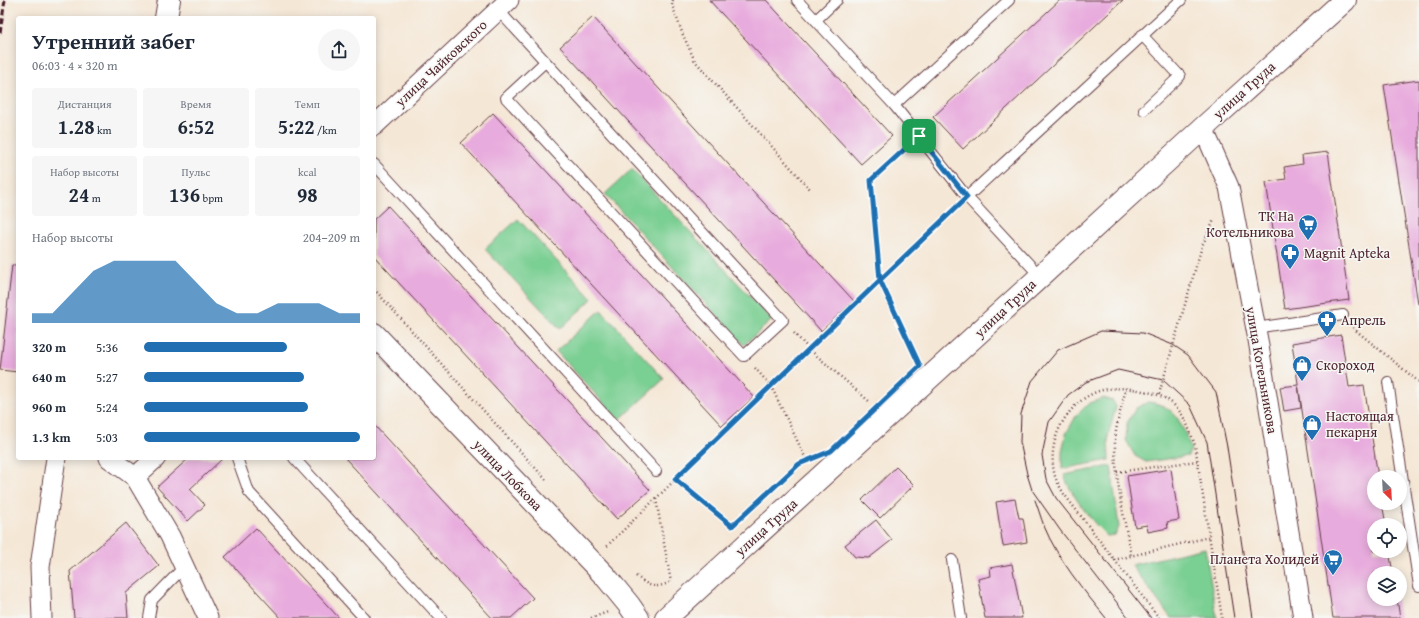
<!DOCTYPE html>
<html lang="ru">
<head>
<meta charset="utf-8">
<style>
	body { margin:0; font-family:"Gentium Book Plus",serif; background:#f6f6f7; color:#1f2937; height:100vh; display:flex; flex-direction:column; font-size:15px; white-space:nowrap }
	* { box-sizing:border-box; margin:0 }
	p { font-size:13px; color:#747a83 }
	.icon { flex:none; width:22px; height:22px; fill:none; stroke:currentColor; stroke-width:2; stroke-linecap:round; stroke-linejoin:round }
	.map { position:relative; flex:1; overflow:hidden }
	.panel { position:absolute; left:16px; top:16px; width:360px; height:444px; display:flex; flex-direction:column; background:#fff; border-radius:4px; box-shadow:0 2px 10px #0003 }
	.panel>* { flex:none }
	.needle { width:26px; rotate:156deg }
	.controls { position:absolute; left:1367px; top:470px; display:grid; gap:8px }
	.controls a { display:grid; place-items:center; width:40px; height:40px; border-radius:50%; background:#fff; box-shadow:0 2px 10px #0003; font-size:20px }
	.pin { position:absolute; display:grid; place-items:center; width:34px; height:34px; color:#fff; margin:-17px; border-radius:8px; box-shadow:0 2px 6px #0006 }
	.round { display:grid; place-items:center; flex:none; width:42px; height:42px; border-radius:21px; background:#f6f6f7 }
	.summary { display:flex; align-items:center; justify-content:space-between; height:68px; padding:0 16px }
	h1 { font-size:22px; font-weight:700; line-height:30px }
	.metrics { display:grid; grid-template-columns:repeat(3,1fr); gap:6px; height:68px; padding:4px 16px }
	.metrics div { display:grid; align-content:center; border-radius:4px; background:#f6f6f7; text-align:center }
	.metrics b { font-size:20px; font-weight:700 }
	.metrics small { font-size:11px; font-weight:400 }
	.metrics p { font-size:11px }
	.chart { height:112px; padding:8px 16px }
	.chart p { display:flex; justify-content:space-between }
	.chart svg { width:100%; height:72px; margin-top:4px; fill:#1f6fb2; opacity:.7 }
	ul { padding:0 16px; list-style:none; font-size:13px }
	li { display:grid; grid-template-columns:64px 48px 1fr; align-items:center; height:30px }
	li i { height:10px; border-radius:5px; background:#1f6fb2 }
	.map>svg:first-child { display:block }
	.green { fill:#7acf93; stroke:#62775f }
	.building { fill:#e8abdd }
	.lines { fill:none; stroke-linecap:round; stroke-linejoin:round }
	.lane-casing { stroke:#643d45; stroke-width:12 }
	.street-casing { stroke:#643d45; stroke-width:21 }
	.secondary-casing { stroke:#643d45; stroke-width:24 }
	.primary-casing { stroke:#643d45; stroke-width:24 }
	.path { stroke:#643d45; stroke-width:2.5; stroke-dasharray:1 3; stroke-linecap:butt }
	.lane { stroke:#fff; stroke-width:10 }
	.street { stroke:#fff; stroke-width:19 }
	.secondary { stroke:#fff; stroke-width:22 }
	.primary { stroke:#fff; stroke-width:22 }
	.tram { stroke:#4a1f2b; stroke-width:1 }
	.rail { stroke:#4a1f2b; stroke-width:3; stroke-dasharray:6 3; stroke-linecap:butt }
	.route-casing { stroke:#fff; stroke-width:8 }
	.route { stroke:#1f6fb2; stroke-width:5 }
	.labels { text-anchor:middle; stroke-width:3; stroke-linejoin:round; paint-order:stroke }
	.street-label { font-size:14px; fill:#4a1f2b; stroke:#f6f6f2 }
	.poi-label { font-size:14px; fill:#4a1f2b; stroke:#f6f6f2; text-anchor:start }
</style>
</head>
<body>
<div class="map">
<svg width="1419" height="618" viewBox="0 0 1419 618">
	<rect width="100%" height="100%" fill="#f6f6f2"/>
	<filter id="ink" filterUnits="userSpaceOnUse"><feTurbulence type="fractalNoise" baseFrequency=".025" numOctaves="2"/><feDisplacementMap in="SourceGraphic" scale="8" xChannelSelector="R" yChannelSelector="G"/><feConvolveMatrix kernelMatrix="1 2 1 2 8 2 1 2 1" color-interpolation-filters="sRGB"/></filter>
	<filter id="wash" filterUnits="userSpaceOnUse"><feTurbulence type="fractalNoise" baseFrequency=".012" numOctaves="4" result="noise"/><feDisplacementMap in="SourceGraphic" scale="16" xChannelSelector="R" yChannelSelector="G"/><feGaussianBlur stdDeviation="0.9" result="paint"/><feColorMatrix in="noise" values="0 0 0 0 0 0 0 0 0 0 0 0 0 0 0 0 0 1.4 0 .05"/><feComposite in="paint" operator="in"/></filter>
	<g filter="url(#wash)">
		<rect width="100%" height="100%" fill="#f5e7d6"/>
		<g class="green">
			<path d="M632,169L772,320L744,345L605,194Z"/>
			<path d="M518,219L592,299L560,329L485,249Z"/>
			<path d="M601,310L664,379L619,420L556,351Z"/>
			<path d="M1104,398L1113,401L1116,407L1108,436L1109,460L1062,469V451L1066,434L1076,416L1089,403Z"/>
			<path d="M1148,402C1177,405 1182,425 1191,449L1188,456L1146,462L1135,456L1126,440L1127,423L1136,408Z"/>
			<path d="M1111,466L1119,527L1115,535L1107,536C1093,523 1070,494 1064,475Z"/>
			<path d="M1205,548L1217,618H1171L1131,565Z"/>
		</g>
		<g id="blocks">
			<g class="building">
				<path d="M709,0H766L892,136L861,164Z"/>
				<path d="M1060,0H1123L963,149L933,117Z"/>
				<path d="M593,17L854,301L821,331L560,47Z"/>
				<path d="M1419,80V304H1418L1384,85Z"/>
				<path d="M493,113L754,397L722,426L461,143Z"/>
				<path d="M1328,152L1349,300L1285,309L1266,182L1286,179L1284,167L1303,164L1302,155Z"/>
				<path d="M388,206L650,490L617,519L374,256V219Z"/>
				<path d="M12,265H18V372L0,370Z"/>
				<path d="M1341,335L1349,387L1364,385L1378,477H1374V503H1382L1386,525H1374V551H1389L1393,573H1374V599H1397L1400,618H1333L1292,343Z"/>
				<path d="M1298,385L1301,408L1284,411L1280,387Z"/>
				<path d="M374,425L533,598L511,618H492L345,458H374Z"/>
				<path d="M189,458H223L190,489L205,505L188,521L157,487Z"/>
				<path d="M896,467L914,485L880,518L862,500Z"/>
				<path d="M1171,469L1179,520L1167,522L1168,528L1148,532L1147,525L1135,527L1127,476Z"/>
				<path d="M1015,499L1019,518H1023L1027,542L1003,546L996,502Z"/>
				<path d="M876,520L892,540L869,558L855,557L845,545Z"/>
				<path d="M126,523L159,566L126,593L128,618H74L70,571Z"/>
				<path d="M256,528L339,618H281L225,557Z"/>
				<path d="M1012,564L1022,618H985L978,579L991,576L990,568Z"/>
			</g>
		</g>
	</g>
	<g filter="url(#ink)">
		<use href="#blocks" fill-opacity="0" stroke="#643d45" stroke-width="1"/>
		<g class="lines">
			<g class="lane-casing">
				<g id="lane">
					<path d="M797,0L894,105L967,197L1040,276"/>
					<path d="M498,10L783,320L744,356L506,98L545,62"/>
					<path d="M816,20L837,0"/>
					<path d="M1142,35L1180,76L1144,110"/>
					<path d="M894,105L1009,0"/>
					<path d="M374,164L656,471"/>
					<path d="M967,197L1181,0"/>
					<path d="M1255,328L1343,315"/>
					<path d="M1388,382L1419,586"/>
					<path d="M237,458L249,492L364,618"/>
					<path d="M294,458L441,618"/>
					<path d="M952,560L961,618"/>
					<path d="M149,618L152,600L184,567"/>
				</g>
			</g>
			<g class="street-casing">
				<g id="street">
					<path d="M374,126L509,0"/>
					<path d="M1203,128L1229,187L1258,340L1303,618"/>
					<path d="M109,458L135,477L170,536L208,618"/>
					<path d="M135,477L156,458"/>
					<path d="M42,618L40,567L56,458"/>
				</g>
			</g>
			<g class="secondary-casing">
				<path id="secondary" d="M666,618L1203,128L1345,0"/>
			</g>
			<g class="primary-casing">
				<g id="primary">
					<path d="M166,18L169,0"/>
					<path d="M374,334L606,577L629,605L638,618"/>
				</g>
			</g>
			<g class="path">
				<path d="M673,0L672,5L683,35L695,61L810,189"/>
				<path d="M907,147L871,180L880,281L918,360"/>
				<path d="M374,289L548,482"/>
				<path d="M1353,328L1419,382"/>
				<path d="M794,333L809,349L870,402"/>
				<path d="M755,368L771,386L806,459"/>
				<path d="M1126,388C1122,407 1114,428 1115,448C1116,482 1125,522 1131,556"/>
				<path d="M1159,394L1202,246L1214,220"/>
				<path d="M1117,472L1197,461"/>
				<path d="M675,479L732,526"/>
				<path d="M656,499L671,582"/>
				<path d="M607,546L955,208"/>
				<path d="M1114,560L1209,537"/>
				<path d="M636,576C650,587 654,589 671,582"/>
				<path d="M591,618L608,612"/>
				<path d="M1159,618L1064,494C1060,487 1055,479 1054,472C1047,439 1067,402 1099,391C1111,387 1126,388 1138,390C1152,393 1164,395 1174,405C1185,415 1190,432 1195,445L1222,618"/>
			</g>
			<use href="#lane" class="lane"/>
			<use href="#street" class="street"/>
			<use href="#secondary" class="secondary"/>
			<use href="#primary" class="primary"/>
			<g class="tram">
				<path d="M1035,500C1038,508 1041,518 1044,526C1057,558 1084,591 1106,618"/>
				<path d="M1129,618L1060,530L1032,490L1027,474L1020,442L1021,414L1032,381L1058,350L1101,331L1143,333L1173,345L1188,355L1216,392L1227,447L1253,618"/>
				<path d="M1151,618L1056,498L1046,479L1042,455L1049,422L1068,395L1086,382L1118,370L1163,380L1190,405L1207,442L1234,618"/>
			</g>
			<path class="rail" d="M0,33L5,0"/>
		</g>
	</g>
	<g class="lines" filter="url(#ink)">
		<g class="route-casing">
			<path id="route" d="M919,136L871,180L880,280L675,479L732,526L799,464L831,451L920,366L880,280L967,197L919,136"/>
		</g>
		<use href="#route" class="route"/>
	</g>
	<defs>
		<g id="supermarket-pin" transform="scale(1)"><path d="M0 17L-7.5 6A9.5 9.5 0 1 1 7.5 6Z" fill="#1f6fb2" stroke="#f6f6f2"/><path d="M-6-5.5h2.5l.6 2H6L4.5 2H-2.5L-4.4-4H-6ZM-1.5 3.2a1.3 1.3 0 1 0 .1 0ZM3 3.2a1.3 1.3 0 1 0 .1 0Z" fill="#fff"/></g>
		<g id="pharmacy-pin" transform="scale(1)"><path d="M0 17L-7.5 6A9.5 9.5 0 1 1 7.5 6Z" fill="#1f6fb2" stroke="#f6f6f2"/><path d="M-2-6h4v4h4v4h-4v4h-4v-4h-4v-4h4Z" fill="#fff"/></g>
		<g id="shop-pin" transform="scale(1)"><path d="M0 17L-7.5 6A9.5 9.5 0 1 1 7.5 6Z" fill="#1f6fb2" stroke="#f6f6f2"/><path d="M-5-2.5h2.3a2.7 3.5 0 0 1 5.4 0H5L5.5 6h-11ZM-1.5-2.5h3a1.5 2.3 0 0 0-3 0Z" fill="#fff"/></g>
	</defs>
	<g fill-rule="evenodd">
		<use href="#supermarket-pin" x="1308" y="224"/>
		<use href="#pharmacy-pin" x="1290" y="253"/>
		<use href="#pharmacy-pin" x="1327" y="320"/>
		<use href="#shop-pin" x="1302" y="365"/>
		<use href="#shop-pin" x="1312" y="424"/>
		<use href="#supermarket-pin" x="1333" y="559"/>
	</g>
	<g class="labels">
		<g class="street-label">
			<text transform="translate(441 63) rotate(-43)" y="5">улица Чайковского</text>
			<text transform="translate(1244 90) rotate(-42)" y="5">улица Труда</text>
			<text transform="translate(1005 308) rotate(-43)" y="5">улица Труда</text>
			<text transform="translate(1262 370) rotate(80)" y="5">улица Котельникова</text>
			<text transform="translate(508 475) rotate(46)" y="5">улица Лобкова</text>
			<text transform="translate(766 527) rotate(-42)" y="5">улица Труда</text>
		</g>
		<g class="poi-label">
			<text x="1294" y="221" text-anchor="end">ТК На<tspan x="1294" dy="16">Котельникова</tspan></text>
			<text x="1304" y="258">Magnit Apteka</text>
			<text x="1341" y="325">Апрель</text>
			<text x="1316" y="370">Скороход</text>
			<text x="1326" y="421">Настоящая<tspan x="1326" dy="16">пекарня</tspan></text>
			<text x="1319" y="564" text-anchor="end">Планета Холидей</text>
		</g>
	</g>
</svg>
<div class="controls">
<a><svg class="needle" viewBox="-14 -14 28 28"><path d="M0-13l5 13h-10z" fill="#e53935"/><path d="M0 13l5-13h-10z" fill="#747a83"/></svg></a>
<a><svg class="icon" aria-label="locate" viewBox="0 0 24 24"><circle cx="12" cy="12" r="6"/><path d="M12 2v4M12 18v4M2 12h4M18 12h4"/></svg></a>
<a><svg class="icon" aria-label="layers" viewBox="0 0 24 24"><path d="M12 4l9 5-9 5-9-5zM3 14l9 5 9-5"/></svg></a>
</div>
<div class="pin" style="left:919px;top:136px;background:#1e9e55"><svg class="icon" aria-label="arrive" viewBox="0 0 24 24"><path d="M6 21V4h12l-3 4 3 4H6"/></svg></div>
<section class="panel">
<div class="summary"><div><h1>Утренний забег</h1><p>06:03 · 4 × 320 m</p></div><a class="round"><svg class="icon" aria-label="share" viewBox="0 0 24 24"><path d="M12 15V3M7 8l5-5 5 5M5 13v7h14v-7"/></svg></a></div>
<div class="metrics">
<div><p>Дистанция</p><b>1.28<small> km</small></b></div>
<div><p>Время</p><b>6:52</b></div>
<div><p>Темп</p><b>5:22<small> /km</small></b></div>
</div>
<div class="metrics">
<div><p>Набор высоты</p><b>24<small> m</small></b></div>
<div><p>Пульс</p><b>136<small> bpm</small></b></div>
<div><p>kcal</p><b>98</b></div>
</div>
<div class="chart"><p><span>Набор высоты</span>204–209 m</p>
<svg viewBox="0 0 160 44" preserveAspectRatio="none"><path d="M0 44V38L10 38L20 25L30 12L40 6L50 6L60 6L70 6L80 19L90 32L100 38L110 38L120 32L130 32L140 32L150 38L160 38V44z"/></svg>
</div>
<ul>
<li><b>320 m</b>5:36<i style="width:66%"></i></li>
<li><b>640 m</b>5:27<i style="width:74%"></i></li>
<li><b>960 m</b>5:24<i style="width:76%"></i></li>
<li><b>1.3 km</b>5:03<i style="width:100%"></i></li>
</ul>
</section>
</div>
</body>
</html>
